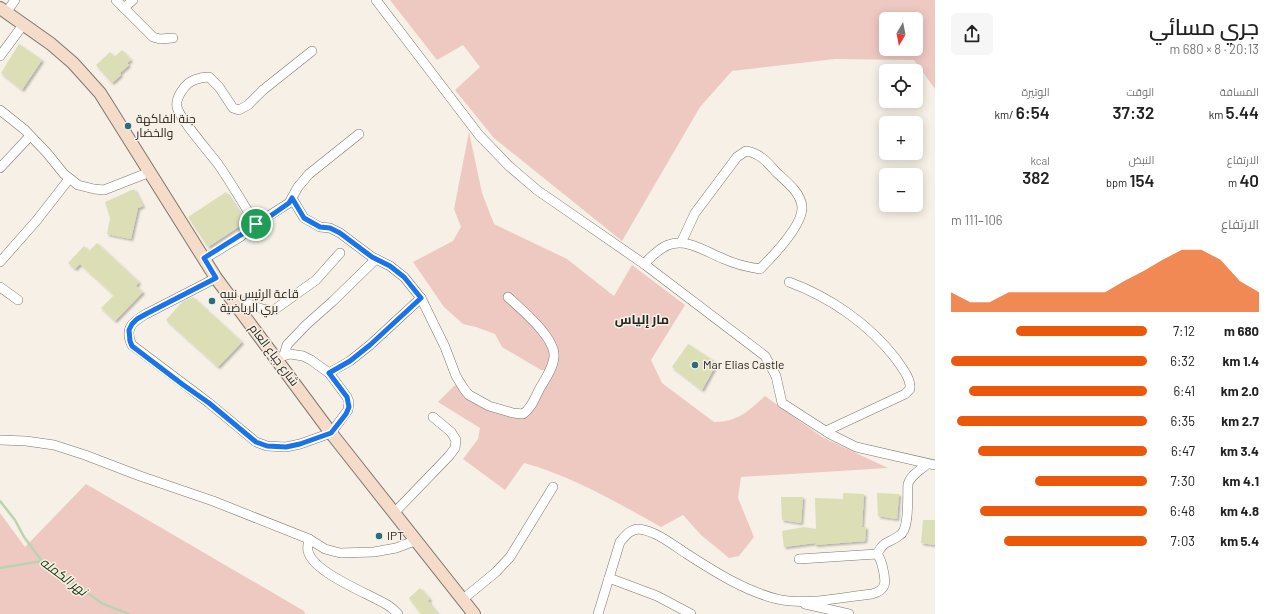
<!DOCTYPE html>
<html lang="ar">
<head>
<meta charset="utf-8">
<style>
	body { margin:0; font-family:Barlow,Cairo,sans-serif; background:#f6f6f6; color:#222; direction:rtl; height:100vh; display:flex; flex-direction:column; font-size:15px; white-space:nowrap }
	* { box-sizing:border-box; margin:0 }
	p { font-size:13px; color:#767676 }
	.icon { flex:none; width:22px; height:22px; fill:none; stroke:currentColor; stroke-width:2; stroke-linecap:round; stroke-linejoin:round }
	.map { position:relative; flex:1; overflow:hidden; direction:ltr }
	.panel { display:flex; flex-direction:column; background:#fff; width:340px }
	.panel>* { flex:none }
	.needle { width:26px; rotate:190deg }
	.tools { position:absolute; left:879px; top:12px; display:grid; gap:8px }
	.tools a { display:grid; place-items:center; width:44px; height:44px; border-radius:6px; background:#fff; box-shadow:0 2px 10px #0003; font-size:20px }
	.pin { position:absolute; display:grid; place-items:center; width:34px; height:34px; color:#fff; margin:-17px; border:2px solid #fff; border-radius:50%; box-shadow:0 1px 4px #0007 }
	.round { display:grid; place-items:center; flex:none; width:42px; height:42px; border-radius:6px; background:#f6f6f6 }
	.overview { display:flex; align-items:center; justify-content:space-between; height:68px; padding:0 16px }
	h1 { font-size:22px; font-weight:600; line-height:30px }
	.figures { display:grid; grid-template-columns:repeat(3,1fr); gap:6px; height:68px; padding:4px 16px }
	.figures div { display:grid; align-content:center }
	.figures b { font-size:17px; font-weight:600 }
	.figures small { font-size:11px; font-weight:400 }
	.figures p { font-size:11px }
	.chart { height:112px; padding:8px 16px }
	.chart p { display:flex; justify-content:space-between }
	.chart svg { width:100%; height:72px; margin-top:4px; fill:#ea580c; opacity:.7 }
	ul { padding:0 16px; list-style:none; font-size:13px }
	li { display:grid; grid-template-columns:64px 48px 1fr; align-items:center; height:30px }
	li i { height:10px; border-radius:5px; background:#ea580c }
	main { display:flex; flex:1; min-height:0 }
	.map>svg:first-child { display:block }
	.green { fill:#eec9c2; fill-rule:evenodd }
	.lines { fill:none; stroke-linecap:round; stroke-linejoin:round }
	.stream { stroke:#bad4b1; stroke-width:2.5 }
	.building { fill:#dcdfb6; filter:url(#shadow) }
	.street-casing { stroke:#7d786f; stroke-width:10 }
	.secondary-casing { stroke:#7d786f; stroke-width:14 }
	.street { stroke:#fff; stroke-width:9 }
	.secondary { stroke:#f5dcc9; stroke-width:12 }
	.route-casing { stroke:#fff; stroke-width:8 }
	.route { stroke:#1a73e8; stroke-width:5 }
	.poi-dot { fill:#2a6d7e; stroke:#f6f0e6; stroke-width:1.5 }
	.labels { text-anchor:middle; stroke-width:3; stroke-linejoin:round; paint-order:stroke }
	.poi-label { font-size:12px; fill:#262420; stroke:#f6f0e6; text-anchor:start }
	.street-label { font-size:12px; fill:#262420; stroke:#f6f0e6 }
	.neighbourhood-label { font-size:13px; font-weight:bold; fill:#262420; stroke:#f6f0e6 }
	.water-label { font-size:13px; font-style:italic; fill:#133402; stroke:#f6f0e6 }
</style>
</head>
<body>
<main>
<section class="panel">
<div class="overview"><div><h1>جري مسائي</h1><p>20:13 · 8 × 680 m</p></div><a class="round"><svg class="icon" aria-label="share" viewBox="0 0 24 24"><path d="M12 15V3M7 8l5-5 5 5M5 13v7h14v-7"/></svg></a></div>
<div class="figures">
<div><p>المسافة</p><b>5.44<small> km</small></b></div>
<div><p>الوقت</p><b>37:32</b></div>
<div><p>الوتيرة</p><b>6:54<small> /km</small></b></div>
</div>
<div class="figures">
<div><p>الارتفاع</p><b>40<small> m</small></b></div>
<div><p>النبض</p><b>154<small> bpm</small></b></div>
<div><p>kcal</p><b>382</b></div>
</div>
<div class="chart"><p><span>الارتفاع</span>106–111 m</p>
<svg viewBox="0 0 160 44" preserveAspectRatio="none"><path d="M0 44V32L10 38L20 38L30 32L40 32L50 32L60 32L70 32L80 32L90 25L100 19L110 12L120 6L130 6L140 12L150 25L160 32V44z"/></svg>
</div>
<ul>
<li><b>680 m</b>7:12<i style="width:67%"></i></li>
<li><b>1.4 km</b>6:32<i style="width:100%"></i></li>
<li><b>2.0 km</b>6:41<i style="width:91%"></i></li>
<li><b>2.7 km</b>6:35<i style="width:97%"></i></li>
<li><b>3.4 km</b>6:47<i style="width:86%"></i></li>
<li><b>4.1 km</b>7:30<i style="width:57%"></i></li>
<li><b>4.8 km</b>6:48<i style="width:85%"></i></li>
<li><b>5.4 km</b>7:03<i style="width:73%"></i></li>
</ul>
</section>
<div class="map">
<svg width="935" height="614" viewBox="0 0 935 614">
	<defs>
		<filter id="shadow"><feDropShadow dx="2" dy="2" stdDeviation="1" flood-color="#0004"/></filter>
	</defs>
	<rect width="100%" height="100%" fill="#f6f0e6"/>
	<g class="green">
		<path d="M390,0H935V89L914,60L835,59L732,71L700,107L622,241L494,138L455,90L480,67L463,45L437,60ZM886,19H916V49H886Z"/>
		<path d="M469,132L482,193L494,224L567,259L614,296L632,265L685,305L651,360L662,383L714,422C739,421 747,412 765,396L822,437L888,468L741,477L738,498L754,537L739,556L729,558L701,535L683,515L661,527C618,503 572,476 524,463L505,490L463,459L478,439L480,428L438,402L455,385L468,397L491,409L531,411L553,370H541L502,347L495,334L476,327L463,324L444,307L413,262L453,241L461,227L454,209Z"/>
		<path d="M86,484L304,611L305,614H0V513L25,547Z"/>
	</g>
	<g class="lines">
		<g class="stream">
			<path d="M0,501L15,520L24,537L42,561L103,604L129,614"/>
			<path d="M0,568L42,561"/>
		</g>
	</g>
	<g class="building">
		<path d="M19,44L42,60L22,90L1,73Z"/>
		<path d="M122,50L131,60L127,63L129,65L120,73L121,75L112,83L96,65L110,52L114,57Z"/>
		<path d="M134,189L143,206L138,208L131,239L107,234L110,218L105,202Z"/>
		<path d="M226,192L246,222L208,247L188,217Z"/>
		<path d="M97,243L139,282L136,286L143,292L115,321L101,308L114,295L80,264L75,269L68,263L84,246L89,251Z"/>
		<path d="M193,297L242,342L218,367L166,320L182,302Z"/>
		<path d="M688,344L717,363L702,390L672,367Z"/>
		<path d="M843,493L864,494L862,527H866L865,541L815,545V543L784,547L782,531L804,527L816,529L815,498L843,499Z"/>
		<path d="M877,493L899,494L897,519L878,516Z"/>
		<path d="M781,497H803L801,523L782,520Z"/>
		<path d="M923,520H935V545L921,543Z"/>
		<path d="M420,588L430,599L428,601L438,614H421L409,598Z"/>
	</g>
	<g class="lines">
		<g class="street-casing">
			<g id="street">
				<path d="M116,0L153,37L160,39L173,38"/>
				<path d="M376,0L479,135L509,166L537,190L644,264L765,356L776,376L782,403L830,434L856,447L935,465"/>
				<path d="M124,8L133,0"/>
				<path d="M6,13L15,0"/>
				<path d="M0,56L23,25"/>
				<path d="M0,110L25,130L47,153L64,174L78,185L94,189L104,190L150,172"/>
				<path d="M0,168L30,136"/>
				<path d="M292,198L304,218L320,227L330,228L340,233L372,257L390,266L404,277L421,298L445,347L456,376L464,389L469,395L489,406L513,413L523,414C532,408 535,397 540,388C546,378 553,368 554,357C556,338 521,309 508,297"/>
				<path d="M256,224L289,203L298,187L309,174L359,134"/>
				<path d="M204,259L240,237L256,224C243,204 232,184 218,164C209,152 179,118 177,107C175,97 186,83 194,80C199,78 204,77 209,77L219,87L233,108L239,110L248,105L263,90L312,51"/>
				<path d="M0,262L37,220L69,179"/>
				<path d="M644,264C651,257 658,249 668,245C688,238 706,252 724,259C735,264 747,267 760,269C772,257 803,225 802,207C801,193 787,182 777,173C768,163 760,153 746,151L737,157L695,213L681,243"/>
				<path d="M216,278L146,314C132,322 124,329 132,345L209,403L256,442L267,446L286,447L300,444L331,433L348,410L349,402L347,397L329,373L311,360L303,356L290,354L276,358"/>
				<path d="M789,282C830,297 869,324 896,359C902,368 911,378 910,389L905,394L826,431"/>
				<path d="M0,287L18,300"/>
				<path d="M233,300C239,302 246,303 252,305C260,308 265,311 274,310L316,280L340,253"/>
				<path d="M284,355L287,345L306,325L333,301L376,259"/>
				<path d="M329,373L350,361L370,345L421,298"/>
				<path d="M0,440L26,441L54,445L85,455L140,476L213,501L309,539"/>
				<path d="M394,513L449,456L455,448L456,440L451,432L433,417"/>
				<path d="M877,554C885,539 889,544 900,535C910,529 907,496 908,484C911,474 920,471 927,464"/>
				<path d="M609,578L657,596L691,614"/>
				<path d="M462,600L496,572L510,557L553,487"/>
				<path d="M805,604L849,614"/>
				<path d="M398,614C395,611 392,608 389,606C370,594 313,573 308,551C307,547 308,543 309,539L325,549L340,553L374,552L396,548L417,540"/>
				<path d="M598,614L620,542C625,536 630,529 639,529C656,531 673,545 687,554C715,572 745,591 777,599C806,606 842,597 872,594C887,590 886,582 883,569C882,564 881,559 877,554L799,559"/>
			</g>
		</g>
		<g class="secondary-casing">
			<path id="secondary" d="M0,8L51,44L73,63L100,93L216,278L331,433L474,614"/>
		</g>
		<use href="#street" class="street"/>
		<use href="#secondary" class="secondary"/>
	</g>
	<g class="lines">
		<g class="route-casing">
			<path id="route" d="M292,198L304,218L320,227L330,228L340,233L372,257L390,266L404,277L421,298L370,345L350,361L329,373L347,397L349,407L346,414L331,433L300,444L286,447L267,446L256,442L209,403L182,384L132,346L130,341L129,330L132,324L137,319L146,314L216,278L204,258L266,219L289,203Z"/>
		</g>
		<use href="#route" class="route"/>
	</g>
	<g class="poi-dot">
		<circle cx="128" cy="126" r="4"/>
		<circle cx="212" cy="301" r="4"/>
		<circle cx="695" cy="365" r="4"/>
		<circle cx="379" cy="536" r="4"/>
	</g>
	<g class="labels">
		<g class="poi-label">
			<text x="136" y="123">جنة الفاكهة<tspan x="136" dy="14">والخضار</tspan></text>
			<text x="220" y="298">قاعة الرئيس نبيه<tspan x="220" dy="14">بري الرياضية</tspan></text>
			<text x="703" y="369">Mar Elias Castle</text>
			<text x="387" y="540">IPT</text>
		</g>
		<g class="street-label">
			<text transform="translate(274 355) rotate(53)" y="4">شارع جباع العام</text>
		</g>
		<g class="neighbourhood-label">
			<text x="642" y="324">مار إلياس</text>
		</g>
		<g class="water-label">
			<text transform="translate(64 576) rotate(37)" y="5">نهر الكمله</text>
		</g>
	</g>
</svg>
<div class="tools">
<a><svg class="needle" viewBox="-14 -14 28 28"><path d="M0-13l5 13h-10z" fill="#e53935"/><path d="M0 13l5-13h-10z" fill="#767676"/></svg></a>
<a><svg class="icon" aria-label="locate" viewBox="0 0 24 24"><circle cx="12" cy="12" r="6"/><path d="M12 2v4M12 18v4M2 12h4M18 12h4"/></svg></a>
<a>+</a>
<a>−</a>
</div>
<div class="pin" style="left:256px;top:224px;background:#1e9e55"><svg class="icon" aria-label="arrive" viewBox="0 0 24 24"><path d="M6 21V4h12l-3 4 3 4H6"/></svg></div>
</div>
</main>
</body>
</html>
